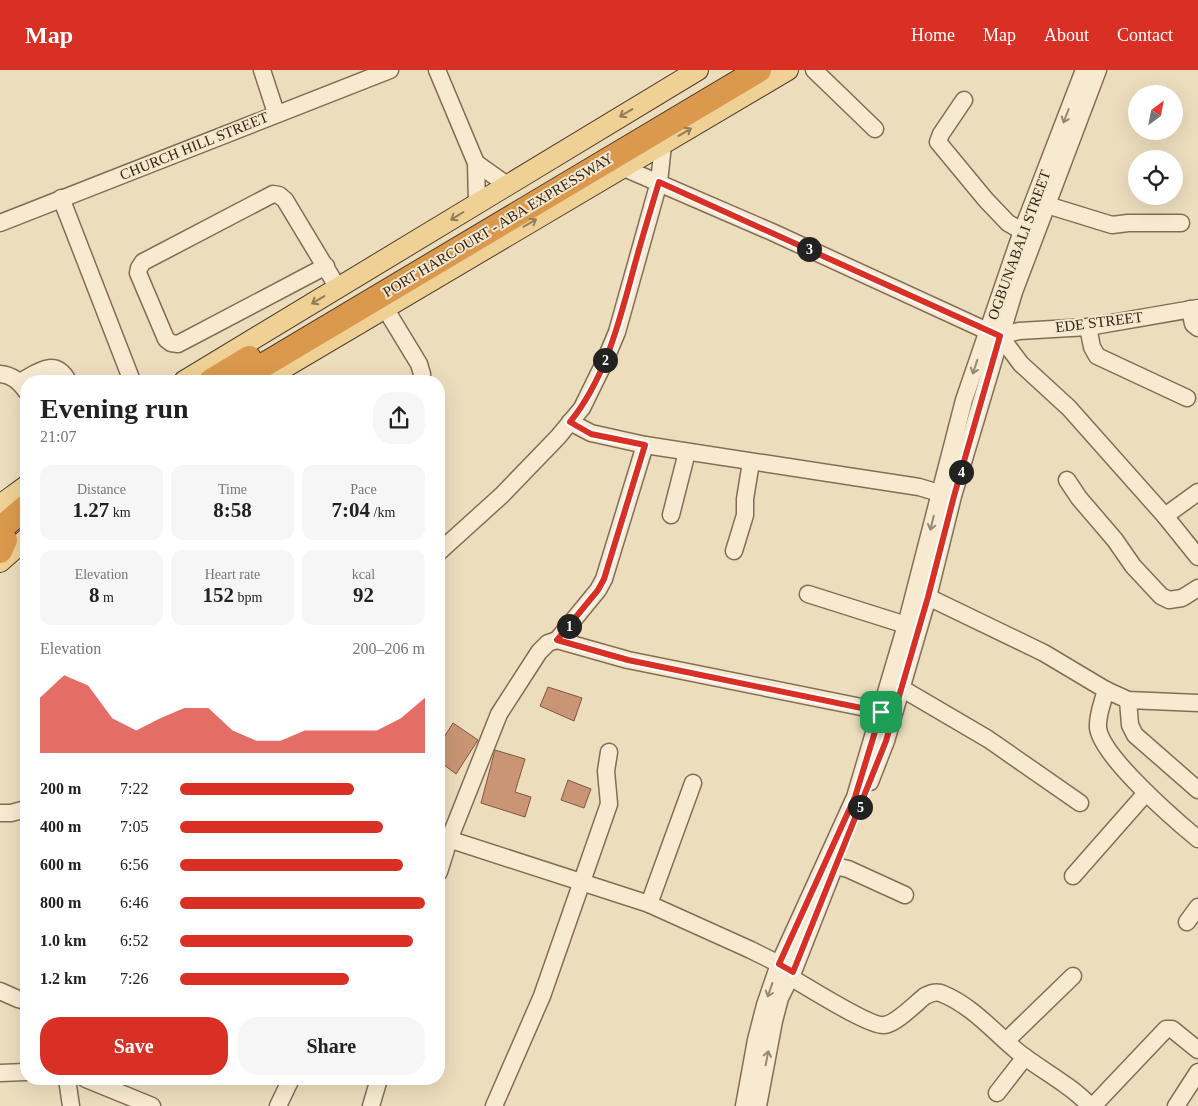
<!DOCTYPE html>
<html lang="en">
<head>
<meta charset="utf-8">
<style>
	body { margin:0; font-family:Georgia,serif; background:#f6f6f6; color:#222; height:100vh; display:flex; flex-direction:column; font-size:19px; white-space:nowrap }
	* { box-sizing:border-box; margin:0 }
	p { font-size:16px; color:#767676 }
	.icon { flex:none; width:28px; height:28px; fill:none; stroke:currentColor; stroke-width:2; stroke-linecap:round; stroke-linejoin:round }
	.map { position:relative; flex:1; overflow:hidden }
	.drawer { position:absolute; left:20px; top:305px; width:425px; height:710px; display:flex; flex-direction:column; background:#fff; border-radius:20px; box-shadow:0 5px 20px #0002 }
	.drawer>* { flex:none }
	.needle { width:32px; rotate:32deg }
	.controls { position:absolute; left:1128px; top:15px; display:grid; gap:10px }
	.controls a { display:grid; place-items:center; width:55px; height:55px; border-radius:50%; background:#fff; box-shadow:0 5px 20px #0002; font-size:25px }
	.pin { position:absolute; display:grid; place-items:center; width:42px; height:42px; color:#fff; margin:-21px; border-radius:10px; box-shadow:0 2px 8px #0006 }
	.km { position:absolute; width:25px; height:25px; margin:-12px; border-radius:50%; background:#222; color:#fff; font-size:14px; line-height:25px; text-align:center }
	.round { display:grid; place-items:center; flex:none; width:52px; height:52px; border-radius:20px; background:#f6f6f6 }
	.overview { display:flex; align-items:center; justify-content:space-between; height:85px; padding:0 20px }
	h1 { font-size:28px; font-weight:800; line-height:38px }
	.figures { display:grid; grid-template-columns:repeat(3,1fr); gap:8px; height:85px; padding:5px 20px }
	.figures div { display:grid; align-content:center; border-radius:12px; background:#f6f6f6; text-align:center }
	.figures b { font-size:21px; font-weight:800 }
	.figures small { font-size:14px; font-weight:400 }
	.figures p { font-size:14px }
	.chart { height:140px; padding:10px 20px }
	.chart p { display:flex; justify-content:space-between }
	.chart svg { width:100%; height:90px; margin-top:5px; fill:#d93025; opacity:.7 }
	.cta { display:flex; gap:10px; margin-top:auto; padding:10px 20px }
	.cta a { flex:1; height:58px; border-radius:20px; background:#d93025; color:#fff; font-size:20px; font-weight:800; line-height:58px; text-align:center }
	.cta a+a { background:#f6f6f6; color:#222 }
	ul { padding:0 20px; list-style:none; font-size:16px }
	li { display:grid; grid-template-columns:80px 60px 1fr; align-items:center; height:38px }
	li i { height:12px; border-radius:6px; background:#d93025 }
	header { display:flex; align-items:center; gap:30px; box-sizing:border-box; height:70px; padding:0 25px; background:#d93025; color:#fff }
	header strong { font-size:24px }
	nav { display:flex; gap:28px; margin-inline-start:auto; font-size:18px }
	.map>svg:first-child { display:block }
	.building { fill:#c99574; stroke:#81573e }
	.lines { fill:none; stroke-linecap:round; stroke-linejoin:round }
	.minor-casing { stroke:#836d57; stroke-width:19 }
	.major-casing { stroke:#503c2c; stroke-width:22 }
	.highway-casing { stroke:#503c2c; stroke-width:26 }
	.minor { stroke:#f7ead0; stroke-width:16 }
	.major { stroke:#efd195; stroke-width:20 }
	.highway { stroke:#db994e; stroke-width:24 }
	.oneway { stroke:#917c58 }
	.oneway2 { stroke:#958876 }
	.route-casing { stroke:#fff; stroke-width:10 }
	.route { stroke:#d93025; stroke-width:6 }
	.labels { text-anchor:middle; stroke-width:4; stroke-linejoin:round; paint-order:stroke }
	.street-label { font-size:15px; fill:#33261b; stroke:#f4e7cc }
</style>
</head>
<body>
<header>
<strong>Map</strong>
<nav><a>Home</a><a>Map</a><a>About</a><a>Contact</a></nav>
</header>
<div class="map">
<svg width="1198" height="1036" viewBox="0 0 1198 1036">
	<rect width="100%" height="100%" fill="#ecddbd"/>
	<g class="building">
		<path d="M548,617L582,628L574,651L540,636Z"/>
		<path d="M453,653L478,670L456,704L439,691V675Z"/>
		<path d="M495,680L525,689L515,722L531,727L525,747L481,733Z"/>
		<path d="M568,710L591,719L584,738L561,730Z"/>
	</g>
	<g class="lines">
		<g class="minor-casing">
			<g id="minor">
				<path d="M262,0L276,43"/>
				<path d="M437,0L476,93L477,133"/>
				<path d="M814,0L875,59"/>
				<path d="M964,30L941,64L938,72L986,130L1008,153L1022,161"/>
				<path d="M476,93L507,115"/>
				<path d="M624,98L772,162L996,265"/>
				<path d="M61,128L132,311"/>
				<path d="M1047,135L1112,155L1128,153H1181"/>
				<path d="M0,153L390,0"/>
				<path d="M326,196L178,274L171,273L166,269L138,203L139,198L143,192L273,124L279,125L285,130L338,218"/>
				<path d="M385,238L419,294L422,304V311"/>
				<path d="M1190,239L1193,254L1198,258"/>
				<path d="M1088,257L1092,277L1097,286L1187,328"/>
				<path d="M1000,266L1021,294L1069,338L1165,446L1198,487"/>
				<path d="M1000,266L1019,261L1088,257L1198,238"/>
				<path d="M0,304C12,305 19,311 26,321"/>
				<path d="M20,312C38,302 55,287 68,311"/>
				<path d="M570,352L591,363L645,375L919,417L939,423"/>
				<path d="M1067,410L1079,428L1115,470L1133,496L1161,526L1169,530L1182,528L1198,518"/>
				<path d="M671,445L687,382"/>
				<path d="M1165,446L1198,422"/>
				<path d="M734,481L745,445V429L751,392"/>
				<path d="M439,482L502,425L558,367L582,338L604,293L617,262L659,112L663,75"/>
				<path d="M808,524L906,555"/>
				<path d="M928,527L1044,583L1106,620L1128,630L1198,633"/>
				<path d="M557,570L598,520L604,509L645,375"/>
				<path d="M901,618L988,669L1080,733"/>
				<path d="M1106,620C1103,632 1097,645 1098,658C1102,687 1175,750 1198,769"/>
				<path d="M1128,630L1130,655L1135,665L1198,720"/>
				<path d="M870,712L886,671L895,640L928,527L953,426L1014,222L1098,0"/>
				<path d="M0,743H11L26,739"/>
				<path d="M439,766L649,834L751,880L789,899"/>
				<path d="M835,796L848,799L905,825"/>
				<path d="M439,802L449,770L499,644L539,582L548,573L557,570L628,590L881,641"/>
				<path d="M1073,806L1146,723"/>
				<path d="M649,834L693,713"/>
				<path d="M1187,852L1198,837"/>
				<path d="M790,907C806,916 870,957 884,955C896,954 915,934 925,926C931,923 937,921 943,924C972,936 993,961 1017,981C1033,994 1051,1004 1067,1016C1076,1022 1083,1029 1091,1036"/>
				<path d="M0,921L18,929L26,931"/>
				<path d="M1006,971L1073,906"/>
				<path d="M0,1003L26,1002"/>
				<path d="M67,1009L71,1036"/>
				<path d="M86,1009L152,1036"/>
				<path d="M997,1023L1025,987"/>
				<path d="M278,1036L291,1009"/>
				<path d="M371,1036L379,1009"/>
				<path d="M494,1036L542,926L609,734L606,701L609,682"/>
				<path d="M744,1036L756,970L765,935L779,894L855,727L906,555L964,330L1022,161L1084,0"/>
				<path d="M758,1036L774,951L780,928L793,902L832,803"/>
				<path d="M1093,1036L1166,959H1172L1198,980"/>
				<path d="M1176,1036L1198,1002"/>
			</g>
		</g>
		<g class="major-casing">
			<g id="major">
				<path d="M184,311L698,0"/>
				<path d="M262,311L788,0"/>
				<path d="M0,435L26,416"/>
				<path d="M0,492L26,469"/>
			</g>
		</g>
		<g class="highway-casing">
			<g id="highway">
				<path d="M211,311L249,288"/>
				<path d="M237,311L759,0"/>
				<path d="M0,459L26,437"/>
				<path d="M0,481L5,470"/>
			</g>
		</g>
		<use href="#minor" class="minor"/>
		<use href="#major" class="major"/>
		<use href="#highway" class="highway"/>
	</g>
	<defs><path id="oneway-shaft" d="M-6 0H5M1.5-3L5.5 0L1.5 3" fill="none" stroke-width="1.6" stroke-linecap="round" stroke-linejoin="round" transform="scale(1.25)"/></defs>
	<g class="oneway">
		<use href="#oneway-shaft" transform="translate(626 43) rotate(149)"/>
		<use href="#oneway-shaft" transform="translate(685 62) rotate(-31)"/>
		<use href="#oneway-shaft" transform="translate(457 146) rotate(148)"/>
		<use href="#oneway-shaft" transform="translate(530 153) rotate(-30)"/>
		<use href="#oneway-shaft" transform="translate(318 230) rotate(149)"/>
	</g>
	<g class="oneway2">
		<use href="#oneway-shaft" transform="translate(1066 46) rotate(111)"/>
		<use href="#oneway-shaft" transform="translate(975 297) rotate(108)"/>
		<use href="#oneway-shaft" transform="translate(932 453) rotate(104)"/>
		<use href="#oneway-shaft" transform="translate(770 920) rotate(109)"/>
		<use href="#oneway-shaft" transform="translate(767 988) rotate(-79)"/>
	</g>
	<g class="lines">
		<g class="route-casing">
			<path id="route" d="M659,112L1000,266L954,426L928,527L886,671L793,902L779,894L855,727L881,642L628,590L557,570L598,520L604,509L645,375L591,364L570,352C605,309 619,253 633,201C641,171 650,142 659,112Z"/>
		</g>
		<use href="#route" class="route"/>
	</g>
	<g class="labels">
		<g class="street-label">
			<text transform="translate(194 76) rotate(-22)" y="5">CHURCH HILL STREET</text>
			<text transform="translate(498 155) rotate(-31)" y="5">PORT HARCOURT - ABA EXPRESSWAY</text>
			<text transform="translate(1019 175) rotate(-70)" y="5">OGBUNABALI STREET</text>
			<text transform="translate(1099 252) rotate(-7)" y="5">EDE STREET</text>
		</g>
	</g>
</svg>
<div class="controls">
<a><svg class="needle" viewBox="-14 -14 28 28"><path d="M0-13l5 13h-10z" fill="#e53935"/><path d="M0 13l5-13h-10z" fill="#767676"/></svg></a>
<a><svg class="icon" aria-label="locate" viewBox="0 0 24 24"><circle cx="12" cy="12" r="6"/><path d="M12 2v4M12 18v4M2 12h4M18 12h4"/></svg></a>
</div>
<div class="pin" style="left:881px;top:642px;background:#1e9e55"><svg class="icon" aria-label="arrive" viewBox="0 0 24 24"><path d="M6 21V4h12l-3 4 3 4H6"/></svg></div>
<b class="km" style="left:569px;top:556px">1</b>
<b class="km" style="left:605px;top:290px">2</b>
<b class="km" style="left:809px;top:179px">3</b>
<b class="km" style="left:961px;top:402px">4</b>
<b class="km" style="left:860px;top:737px">5</b>
<section class="drawer">
<div class="overview"><div><h1>Evening run</h1><p>21:07</p></div><a class="round"><svg class="icon" aria-label="share" viewBox="0 0 24 24"><path d="M12 15V3M7 8l5-5 5 5M5 13v7h14v-7"/></svg></a></div>
<div class="figures">
<div><p>Distance</p><b>1.27<small> km</small></b></div>
<div><p>Time</p><b>8:58</b></div>
<div><p>Pace</p><b>7:04<small> /km</small></b></div>
</div>
<div class="figures">
<div><p>Elevation</p><b>8<small> m</small></b></div>
<div><p>Heart rate</p><b>152<small> bpm</small></b></div>
<div><p>kcal</p><b>92</b></div>
</div>
<div class="chart"><p><span>Elevation</span>200–206 m</p>
<svg viewBox="0 0 160 44" preserveAspectRatio="none"><path d="M0 44V17L10 6L20 11L30 27L40 33L50 27L60 22L70 22L80 33L90 38L100 38L110 33L120 33L130 33L140 33L150 27L160 17V44z"/></svg>
</div>
<ul>
<li><b>200 m</b>7:22<i style="width:71%"></i></li>
<li><b>400 m</b>7:05<i style="width:83%"></i></li>
<li><b>600 m</b>6:56<i style="width:91%"></i></li>
<li><b>800 m</b>6:46<i style="width:100%"></i></li>
<li><b>1.0 km</b>6:52<i style="width:95%"></i></li>
<li><b>1.2 km</b>7:26<i style="width:69%"></i></li>
</ul>
<div class="cta"><a>Save</a><a>Share</a></div>
</section>
</div>
</body>
</html>
